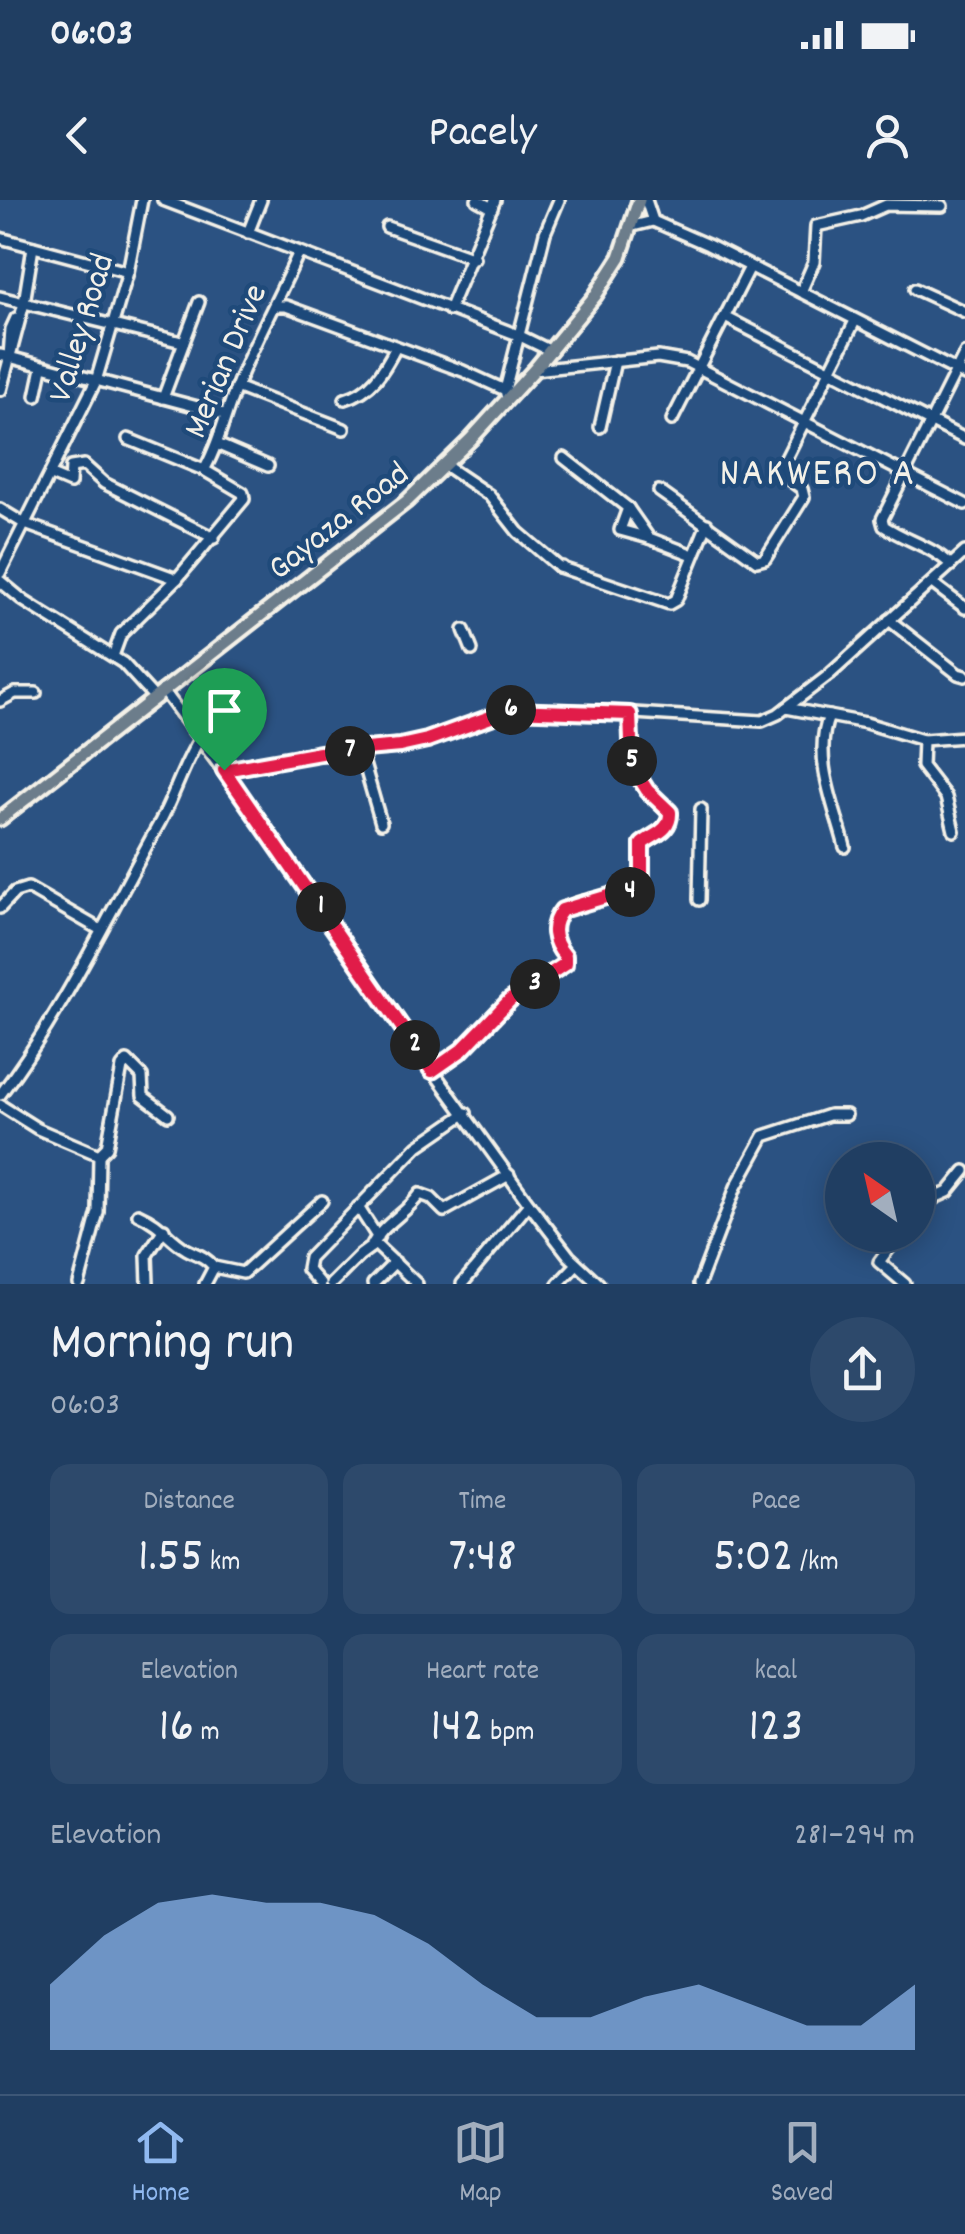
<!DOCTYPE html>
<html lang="en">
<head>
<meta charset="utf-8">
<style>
	body { margin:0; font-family:Dekko,sans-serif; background:#2d496b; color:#f1f3f6; height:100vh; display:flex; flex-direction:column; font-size:38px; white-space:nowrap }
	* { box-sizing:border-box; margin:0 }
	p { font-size:32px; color:#a2aebe }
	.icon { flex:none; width:55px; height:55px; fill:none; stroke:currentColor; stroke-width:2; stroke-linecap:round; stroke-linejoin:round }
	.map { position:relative; height:1084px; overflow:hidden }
	.drawer { display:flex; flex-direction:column; background:#203e62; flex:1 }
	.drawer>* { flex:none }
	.needle { width:65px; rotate:326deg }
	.fabs { position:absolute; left:825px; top:942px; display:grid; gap:20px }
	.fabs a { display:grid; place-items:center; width:110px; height:110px; border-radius:50%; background:#203e62; box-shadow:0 5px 25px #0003,0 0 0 2px #3d5777; font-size:50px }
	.pin { position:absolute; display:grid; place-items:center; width:85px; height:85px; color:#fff; margin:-102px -42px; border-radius:50% 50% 50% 0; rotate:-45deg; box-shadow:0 0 10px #0007 }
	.pin .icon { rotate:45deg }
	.km { position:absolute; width:50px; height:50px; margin:-25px; border-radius:50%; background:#222; color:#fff; font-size:28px; line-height:50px; text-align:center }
	.round { display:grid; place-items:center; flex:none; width:105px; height:105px; border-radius:52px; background:#2d496b }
	.head { display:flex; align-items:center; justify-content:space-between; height:170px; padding:0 50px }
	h1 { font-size:55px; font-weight:600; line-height:75px }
	.metrics { display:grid; grid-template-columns:repeat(3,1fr); gap:15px; height:170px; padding:10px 50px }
	.metrics div { display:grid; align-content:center; border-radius:20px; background:#2d496b; text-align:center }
	.metrics b { font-size:50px; font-weight:600 }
	.metrics small { font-size:28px; font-weight:400 }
	.metrics p { font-size:28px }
	.chart { height:280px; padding:20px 50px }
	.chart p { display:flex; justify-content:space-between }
	.chart svg { width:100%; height:180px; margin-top:10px; fill:#90b9f0; opacity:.7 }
	.status { display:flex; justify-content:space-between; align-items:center; height:70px; padding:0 50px; background:#203e62; direction:ltr }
	.status svg { height:28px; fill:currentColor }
	header { display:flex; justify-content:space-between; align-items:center; height:130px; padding:0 50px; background:#203e62; font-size:45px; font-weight:600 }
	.tabs { display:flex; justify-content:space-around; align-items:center; height:140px; border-top:2px solid #3d5777; background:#203e62; font-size:28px; color:#a2aebe }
	.tabs a { display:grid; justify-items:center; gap:5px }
	.tabs .on { color:#90b9f0 }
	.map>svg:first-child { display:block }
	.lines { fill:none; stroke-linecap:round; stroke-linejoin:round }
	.minor-casing { stroke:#f4f1e8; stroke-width:16 }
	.major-casing { stroke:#f4f1e8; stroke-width:19 }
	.minor { stroke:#1f4a7a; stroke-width:9 }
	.major { stroke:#6c7d8b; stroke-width:11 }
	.route-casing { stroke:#fff; stroke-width:20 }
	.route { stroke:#e11d48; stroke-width:12 }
	.labels { text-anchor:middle; stroke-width:9; stroke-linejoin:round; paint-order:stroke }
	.street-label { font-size:35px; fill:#f4f1e8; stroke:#1f4a7a }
	.quarter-label { font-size:40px; letter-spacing:2.5px; fill:#f4f1e8; stroke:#1f4a7a }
</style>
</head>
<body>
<div class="status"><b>06:03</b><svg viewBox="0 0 49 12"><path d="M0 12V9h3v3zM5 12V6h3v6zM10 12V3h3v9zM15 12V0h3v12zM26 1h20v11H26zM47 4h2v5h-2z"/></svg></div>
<header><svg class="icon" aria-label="back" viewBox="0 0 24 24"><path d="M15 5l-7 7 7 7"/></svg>Pacely<svg class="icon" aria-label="person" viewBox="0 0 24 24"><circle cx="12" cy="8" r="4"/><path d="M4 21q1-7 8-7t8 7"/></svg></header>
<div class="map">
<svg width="965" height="1084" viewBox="0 0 965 1084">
	<rect width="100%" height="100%" fill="#2b5282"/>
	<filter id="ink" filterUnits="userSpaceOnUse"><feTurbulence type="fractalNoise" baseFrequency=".01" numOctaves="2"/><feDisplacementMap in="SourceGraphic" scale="20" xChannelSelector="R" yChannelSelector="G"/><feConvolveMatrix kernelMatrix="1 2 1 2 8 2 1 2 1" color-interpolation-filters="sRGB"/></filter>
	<g filter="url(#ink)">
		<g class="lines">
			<g class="minor-casing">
				<g id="minor">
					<path d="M163,0L518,135L551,151"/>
					<path d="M477,0L492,8"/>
					<path d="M646,0L653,21"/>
					<path d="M387,27L474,58"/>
					<path d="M629,27L653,21L708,45L965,175"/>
					<path d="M248,33L261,0"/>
					<path d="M0,38L128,72"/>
					<path d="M915,89L965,112"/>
					<path d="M801,92L814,62L816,26L861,16L886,5L942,6"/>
					<path d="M0,97L182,142"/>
					<path d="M274,106H286L463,171L505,190L507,198"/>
					<path d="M449,110L495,0"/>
					<path d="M725,117L965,239"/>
					<path d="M0,155L9,157L11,129L16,118"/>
					<path d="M9,157L224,214"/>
					<path d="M534,170L658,157L687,162L965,304"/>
					<path d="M236,187L344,229"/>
					<path d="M1,190L24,103L33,47"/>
					<path d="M505,190L545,33L559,0"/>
					<path d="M36,196L42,168"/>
					<path d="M163,198L199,102"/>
					<path d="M345,199C372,191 383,172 396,147"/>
					<path d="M672,220L750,67"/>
					<path d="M600,227L615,161"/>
					<path d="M128,239L204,270"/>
					<path d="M219,245L268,266"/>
					<path d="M564,258L628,308L649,338L693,355"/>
					<path d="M446,266L489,295L518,332L559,367H562"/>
					<path d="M51,275L70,283L71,267L84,265L104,283L214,338"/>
					<path d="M659,291L757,361L765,359L804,297L802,289L779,272L855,121"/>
					<path d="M628,308L620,330L649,338"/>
					<path d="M0,309L25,324L177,379"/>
					<path d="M951,365C932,346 906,341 884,326L882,319L965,153"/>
					<path d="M559,367L669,404L676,400L707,324"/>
					<path d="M0,373L96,181L128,72L142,0"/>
					<path d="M0,381L24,401L123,463L154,497"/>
					<path d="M932,383L965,408"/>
					<path d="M889,420L958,474L965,476"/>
					<path d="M464,430L472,450"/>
					<path d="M113,456L121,434L177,379L244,299L243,293L204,270C220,243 225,212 238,183C256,138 279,97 298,54"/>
					<path d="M163,490L260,620L433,871L529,1004L569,1056L599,1084"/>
					<path d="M0,501L15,493H36"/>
					<path d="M786,508L866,523L923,540L965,537"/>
					<path d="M829,516C812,557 835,607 845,647"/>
					<path d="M923,540L922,566L946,597L954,631"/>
					<path d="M360,550L381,623"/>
					<path d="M225,571L320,553L400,546L427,540L510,510L602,511L762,521L778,514L829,475L965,352"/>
					<path d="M699,700L701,609"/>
					<path d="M0,708L15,692L28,688L101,730"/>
					<path d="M433,871L462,850L510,801L565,764V756C557,747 552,740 554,728C558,690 620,704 641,684V644L658,635L671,615L647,590L632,565L630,513"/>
					<path d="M0,895C64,811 109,713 160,622C175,594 183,565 200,538"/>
					<path d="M0,905L38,929L99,955L107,947L122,867L127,861L142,876L143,896L168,915"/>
					<path d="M358,1007L378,1038"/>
					<path d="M918,1012L928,1001L948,992L965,971"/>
					<path d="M138,1014C163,1025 166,1037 186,1049C197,1055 205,1056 214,1067L205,1084"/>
					<path d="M899,1035L879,1062L905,1084"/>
					<path d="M371,1047C381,1025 406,1014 420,994L431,998L444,1011L509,975"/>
					<path d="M214,1067L243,1073L322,1001"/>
					<path d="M79,1084L98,1012L99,955"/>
					<path d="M148,1084L147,1055L164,1029"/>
					<path d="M320,1084L307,1069L309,1058L418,946L466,913"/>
					<path d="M331,1084L360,1055L375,1044L417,1084"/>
					<path d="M373,1084L395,1062"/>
					<path d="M462,1084L529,1004"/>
					<path d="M558,1084L577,1064"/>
					<path d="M699,1084L736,987L764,936L829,915H846"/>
				</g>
			</g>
			<g class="major-casing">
				<path id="major" d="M0,619L407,301L471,239L534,170L595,96L620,57L639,0"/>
			</g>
			<use href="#minor" class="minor"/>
			<use href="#major" class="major"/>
		</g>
	</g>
	<g class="lines" filter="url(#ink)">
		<g class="route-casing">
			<path id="route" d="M510,510L630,514L632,566L647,590L670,612C671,632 653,634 642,644V682L639,687L562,710C549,726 553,742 565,756V764L510,800L462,850L432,871L224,570L320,553L400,546L427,540Z"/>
		</g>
		<use href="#route" class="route"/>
	</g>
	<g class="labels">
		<g class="street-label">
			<text transform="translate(79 127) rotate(-73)" y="12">Valley Road</text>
			<text transform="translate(223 160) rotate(-67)" y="12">Merian Drive</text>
			<text transform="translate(337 319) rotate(-38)" y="12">Gayaza Road</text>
		</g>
		<g class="quarter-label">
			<text x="818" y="284">NAKWERO A</text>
		</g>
	</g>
</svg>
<div class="fabs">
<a><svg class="needle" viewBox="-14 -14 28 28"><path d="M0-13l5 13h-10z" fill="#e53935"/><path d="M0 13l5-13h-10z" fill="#a2aebe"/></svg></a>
</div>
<div class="pin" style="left:224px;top:570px;background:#1e9e55"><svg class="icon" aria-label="arrive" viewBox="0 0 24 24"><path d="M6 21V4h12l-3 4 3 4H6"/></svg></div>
<b class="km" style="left:321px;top:707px">1</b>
<b class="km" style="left:415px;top:845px">2</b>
<b class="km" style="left:535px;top:784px">3</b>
<b class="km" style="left:630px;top:692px">4</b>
<b class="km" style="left:632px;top:561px">5</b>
<b class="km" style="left:511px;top:510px">6</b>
<b class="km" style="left:350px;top:551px">7</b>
</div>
<section class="drawer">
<div class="head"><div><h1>Morning run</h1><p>06:03</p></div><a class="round"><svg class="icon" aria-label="share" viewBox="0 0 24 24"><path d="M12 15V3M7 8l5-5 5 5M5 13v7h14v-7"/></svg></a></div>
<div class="metrics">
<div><p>Distance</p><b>1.55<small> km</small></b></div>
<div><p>Time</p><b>7:48</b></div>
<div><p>Pace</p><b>5:02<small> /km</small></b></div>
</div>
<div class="metrics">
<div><p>Elevation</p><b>16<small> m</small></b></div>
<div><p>Heart rate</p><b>142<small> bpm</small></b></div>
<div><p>kcal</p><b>123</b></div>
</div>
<div class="chart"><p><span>Elevation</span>281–294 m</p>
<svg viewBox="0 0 160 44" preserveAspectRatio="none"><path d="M0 44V28L10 16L20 8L30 6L40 8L50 8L60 11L70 18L80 28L90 36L100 36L110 31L120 28L130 33L140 38L150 38L160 28V44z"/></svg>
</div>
</section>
<nav class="tabs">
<a class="on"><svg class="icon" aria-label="home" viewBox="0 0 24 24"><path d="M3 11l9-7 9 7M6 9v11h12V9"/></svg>Home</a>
<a><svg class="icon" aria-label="map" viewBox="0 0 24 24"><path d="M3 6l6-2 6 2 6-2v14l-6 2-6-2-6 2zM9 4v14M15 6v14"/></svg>Map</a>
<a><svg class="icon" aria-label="saved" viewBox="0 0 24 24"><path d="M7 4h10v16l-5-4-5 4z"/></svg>Saved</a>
</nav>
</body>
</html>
